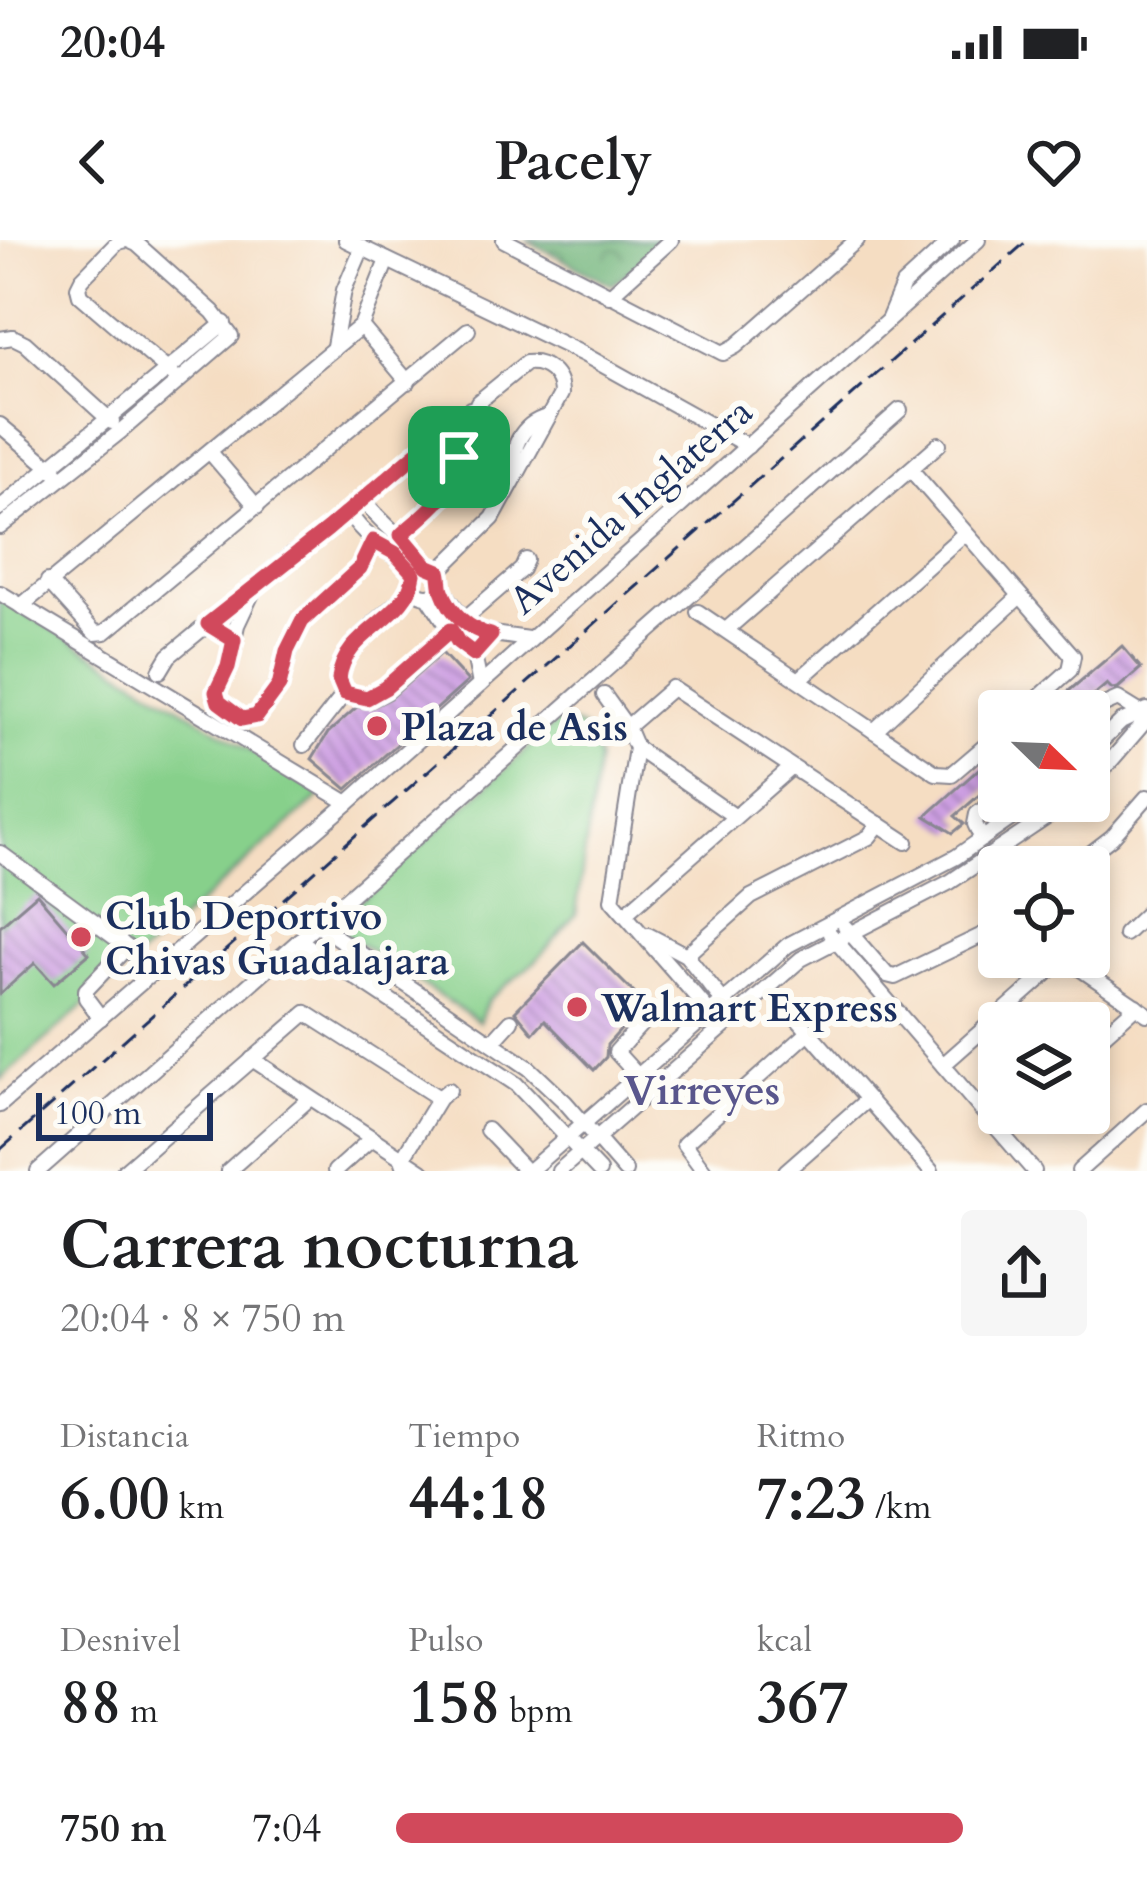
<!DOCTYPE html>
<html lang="es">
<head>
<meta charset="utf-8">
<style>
	body { margin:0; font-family:Cardo,serif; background:#f6f6f6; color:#202124; height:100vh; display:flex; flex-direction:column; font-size:45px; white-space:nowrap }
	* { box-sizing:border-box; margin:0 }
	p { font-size:39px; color:#757577 }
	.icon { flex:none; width:66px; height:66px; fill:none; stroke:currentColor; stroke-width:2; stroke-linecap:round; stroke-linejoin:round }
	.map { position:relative; height:931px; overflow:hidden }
	.panel { display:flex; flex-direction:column; background:#fff; flex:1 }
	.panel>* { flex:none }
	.needle { width:78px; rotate:113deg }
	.fabs { position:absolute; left:978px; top:450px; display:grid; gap:24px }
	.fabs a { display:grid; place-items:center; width:132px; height:132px; border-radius:12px; background:#fff; box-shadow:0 6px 18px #0003; font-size:60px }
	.scale { position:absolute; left:36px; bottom:30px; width:177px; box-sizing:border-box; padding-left:12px; border:6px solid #1b2f5e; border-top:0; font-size:33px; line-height:42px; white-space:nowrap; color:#1b2f5e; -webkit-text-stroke:9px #fdfcf7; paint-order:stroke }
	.pin { position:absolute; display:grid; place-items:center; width:102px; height:102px; color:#fff; margin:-51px; border-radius:24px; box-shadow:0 6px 18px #0006 }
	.round { display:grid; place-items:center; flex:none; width:126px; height:126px; border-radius:12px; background:#f6f6f6 }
	.head { display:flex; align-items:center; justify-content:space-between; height:204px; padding:0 60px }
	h1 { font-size:66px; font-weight:700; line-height:90px }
	.stats { display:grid; grid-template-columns:repeat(3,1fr); gap:18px; height:204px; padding:12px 60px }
	.stats div { display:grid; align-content:center }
	.stats b { font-size:60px; font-weight:700 }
	.stats small { font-size:33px; font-weight:400 }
	.stats p { font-size:33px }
	ul { padding:0 60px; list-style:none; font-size:39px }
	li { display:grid; grid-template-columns:192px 144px 1fr; align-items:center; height:90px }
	li i { height:30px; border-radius:15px; background:#d1495b }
	.status { display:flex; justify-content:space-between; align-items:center; height:84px; padding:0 60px; background:#fff; direction:ltr }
	.status svg { height:33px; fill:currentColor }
	header { display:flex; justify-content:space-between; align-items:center; height:156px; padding:0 60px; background:#fff; font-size:54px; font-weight:700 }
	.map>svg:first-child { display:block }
	.forest { fill:url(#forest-crowns); stroke:#44706a; stroke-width:3 }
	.green { fill:#87d08b; stroke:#518074; stroke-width:3 }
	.building { fill:url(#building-back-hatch) }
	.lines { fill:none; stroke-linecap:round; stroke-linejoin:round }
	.minor-casing { stroke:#888690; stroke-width:18 }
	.minor { stroke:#fff; stroke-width:14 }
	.rail { stroke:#1b2f5e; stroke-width:3; stroke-dasharray:18 9; stroke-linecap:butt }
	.route-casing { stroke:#fff; stroke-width:24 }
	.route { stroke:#d1495b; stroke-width:15 }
	.poi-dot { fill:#d1495b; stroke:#fdfcf7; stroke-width:4.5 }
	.labels { text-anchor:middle; stroke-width:12; stroke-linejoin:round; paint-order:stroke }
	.street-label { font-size:39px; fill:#1b2f5e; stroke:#fdfcf7 }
	.poi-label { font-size:39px; font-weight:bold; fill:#1b2f5e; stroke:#fdfcf7; text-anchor:start }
	.neighbourhood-label { font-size:42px; font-weight:bold; fill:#59568c; stroke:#fdfcf7 }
</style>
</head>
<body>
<div class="status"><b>20:04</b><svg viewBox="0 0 49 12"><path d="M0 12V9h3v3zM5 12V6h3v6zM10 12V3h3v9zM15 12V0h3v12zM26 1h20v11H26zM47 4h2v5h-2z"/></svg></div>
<header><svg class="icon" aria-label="back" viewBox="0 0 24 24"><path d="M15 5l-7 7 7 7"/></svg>Pacely<svg class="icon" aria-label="heart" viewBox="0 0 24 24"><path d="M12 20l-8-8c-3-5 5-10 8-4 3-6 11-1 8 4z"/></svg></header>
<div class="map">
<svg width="1147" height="931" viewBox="0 0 1147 931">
	<defs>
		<pattern id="forest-crowns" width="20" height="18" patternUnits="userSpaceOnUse" patternTransform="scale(3)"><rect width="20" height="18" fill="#6db277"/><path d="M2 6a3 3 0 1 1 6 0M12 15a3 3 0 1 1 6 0" fill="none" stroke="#599165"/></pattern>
		<pattern id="building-back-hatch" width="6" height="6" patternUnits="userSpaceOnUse" patternTransform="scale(3)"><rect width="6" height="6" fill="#cd9fe2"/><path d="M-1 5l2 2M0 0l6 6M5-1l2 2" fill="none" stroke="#a682ba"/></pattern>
	</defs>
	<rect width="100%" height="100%" fill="#fdfcf7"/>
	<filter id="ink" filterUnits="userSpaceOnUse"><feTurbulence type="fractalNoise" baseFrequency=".00833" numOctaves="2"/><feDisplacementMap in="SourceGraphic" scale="24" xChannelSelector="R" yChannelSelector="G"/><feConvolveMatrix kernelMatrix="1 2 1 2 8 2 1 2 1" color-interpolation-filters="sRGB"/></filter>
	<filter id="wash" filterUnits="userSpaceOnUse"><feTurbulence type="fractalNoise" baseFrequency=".004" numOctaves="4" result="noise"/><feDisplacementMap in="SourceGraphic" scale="48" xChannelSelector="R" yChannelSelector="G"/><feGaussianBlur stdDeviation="2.7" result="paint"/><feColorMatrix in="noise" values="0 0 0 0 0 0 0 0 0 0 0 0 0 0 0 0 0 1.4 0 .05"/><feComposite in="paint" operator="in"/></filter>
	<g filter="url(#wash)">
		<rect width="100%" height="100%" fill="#f5ddc2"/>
		<path class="forest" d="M526,0H670L612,45Z"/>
		<g class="green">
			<path d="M0,357L323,554L0,840Z"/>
			<path d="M560,479L584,489L598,518L576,674L537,720L488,760L479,782L333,686Z"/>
		</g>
		<g id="blocks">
			<g class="building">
				<path d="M1122,406L1141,428L1118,448L1112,449L1107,444L1075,471H1045Z"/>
				<path d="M442,413L468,441L347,549L312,519L328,493L357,467L371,468L391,458Z"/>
				<path d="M999,511V538L955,576L964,584L953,593L926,576Z"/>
				<path d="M37,654L89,714L54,744L35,723L0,754V686Z"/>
				<path d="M583,702L641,760L627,765L622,779L627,783L607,805L606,817L594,830L545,780L533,793L515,771Z"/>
			</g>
		</g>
	</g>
	<g filter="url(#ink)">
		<use href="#blocks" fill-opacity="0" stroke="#888690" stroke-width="3"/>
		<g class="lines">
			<g class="minor-casing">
				<g id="minor">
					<path d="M126,0L118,2L82,39L78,47L80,55L172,134"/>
					<path d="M346,0L583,114L748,206"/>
					<path d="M504,0L723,113L736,106L857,0"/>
					<path d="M609,56L671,0"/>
					<path d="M889,78L903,45L952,0"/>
					<path d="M361,86L408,142"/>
					<path d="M0,99L13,97L25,103L112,182"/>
					<path d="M334,106L344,50L362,8"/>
					<path d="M0,185L56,232"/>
					<path d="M210,212L257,267"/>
					<path d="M912,231L1073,416L1070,430L1024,471"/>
					<path d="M516,233C508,209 522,184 547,177"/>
					<path d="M362,258C381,284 407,301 427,326"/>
					<path d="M0,268L224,83"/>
					<path d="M348,270C363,300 393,309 414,334"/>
					<path d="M0,287L121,191L231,96L213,72L137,4L128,0"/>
					<path d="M401,295L445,256L457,238L463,195L478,162L526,123C545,121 561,134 561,154L493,278L439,331"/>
					<circle cx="427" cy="341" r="15"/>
					<path d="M48,341L95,393L105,392L468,90"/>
					<path d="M441,348L472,391L528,399"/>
					<path d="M254,349L237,385L228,427L216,452L219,462L247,480C284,464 282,416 300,385C314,360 344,349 361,326C366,319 369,309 373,301"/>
					<path d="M0,353L348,563"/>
					<path d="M428,356L458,402L474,414L480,445"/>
					<path d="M21,366L361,86L387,20"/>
					<path d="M698,372L936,533L952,534L999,494"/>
					<path d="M462,381L522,329L526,320"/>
					<path d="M726,390L939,204"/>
					<path d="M160,431L169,416L293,314L329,289L470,169"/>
					<path d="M800,439L964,294"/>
					<path d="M345,453L339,438C343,399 389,376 413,347"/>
					<path d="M345,453L367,458L385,448L451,390"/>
					<path d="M604,455L627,487L636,508L612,660L715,778"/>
					<path d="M1089,479L1102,466L1118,459L1144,475"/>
					<path d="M627,487L672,448L906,602"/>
					<path d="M874,491L1020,356"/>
					<path d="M304,505L345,453"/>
					<path d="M636,508L734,576"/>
					<path d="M1089,513L1121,482L1147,470"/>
					<path d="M1089,546L1147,479"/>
					<path d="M982,599L975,584L977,574L999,557"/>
					<path d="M0,613L121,702L153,733"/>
					<path d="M1073,627L1112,597L1147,557"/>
					<path d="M625,674L791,528"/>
					<path d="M317,684L529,828L565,862L625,931"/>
					<path d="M845,687L887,735L895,737L999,687"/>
					<path d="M830,694L1034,931"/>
					<path d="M1125,694L1147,673"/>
					<path d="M648,695L686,715L728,767"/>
					<path d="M299,700L516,844L599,931"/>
					<path d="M686,715L751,657L869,597L879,584"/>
					<path d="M1063,717L1147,774"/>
					<path d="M781,760L931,931"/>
					<path d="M635,773L643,782L616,812L637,835"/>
					<path d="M101,778L86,758V750L127,707"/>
					<path d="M492,802L511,781"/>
					<path d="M1089,808L1136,766"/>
					<path d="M252,819L422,931"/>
					<path d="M943,825L1064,718"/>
					<path d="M0,865L348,563L978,0"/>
					<path d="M998,889L1016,873"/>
					<path d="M487,890L526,931"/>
					<path d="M404,925L402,919L439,858L449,850"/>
					<path d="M38,931L900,170"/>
					<path d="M124,931L306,773L439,858"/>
					<path d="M228,931L310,858"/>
					<path d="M335,931L372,898"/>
					<path d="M529,931L788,705L956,617L1036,561"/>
					<path d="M559,931L801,719L950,642L1071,561"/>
					<path d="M704,931L684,904L809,792"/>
					<path d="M786,931L868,859"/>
					<path d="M1079,931L1147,870"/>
				</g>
			</g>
			<use href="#minor" class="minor"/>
			<path class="rail" d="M0,910L1028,0"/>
		</g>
	</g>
	<g class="lines" filter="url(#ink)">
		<g class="route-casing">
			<path id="route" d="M437,196L459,217C455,254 428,271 401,295L427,326L439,331C441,337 440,344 442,350C450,373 469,390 491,395L474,414L458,402L451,390L385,448L367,458L345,453L339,439C344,390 408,380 414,334L395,313L373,301L360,328L302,381L287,411L279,446L257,476L242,479L219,462L216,452L228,427L234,400L208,384L328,289Z"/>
		</g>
		<use href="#route" class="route"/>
	</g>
	<g class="poi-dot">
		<circle cx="377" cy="486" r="12"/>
		<circle cx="81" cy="697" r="12"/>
		<circle cx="577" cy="767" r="12"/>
	</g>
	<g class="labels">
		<g class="street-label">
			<text transform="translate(630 265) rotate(-41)" y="14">Avenida Inglaterra</text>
		</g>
		<g class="poi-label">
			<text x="401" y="500">Plaza de Asis</text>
			<text x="105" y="689">Club Deportivo<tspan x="105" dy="45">Chivas Guadalajara</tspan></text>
			<text x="601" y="781">Walmart Express</text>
		</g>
		<g class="neighbourhood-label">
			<text x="702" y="864">Virreyes</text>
		</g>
	</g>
</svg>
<div class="fabs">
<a><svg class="needle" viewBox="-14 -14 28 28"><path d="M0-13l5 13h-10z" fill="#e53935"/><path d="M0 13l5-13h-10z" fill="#757577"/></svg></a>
<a><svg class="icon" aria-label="locate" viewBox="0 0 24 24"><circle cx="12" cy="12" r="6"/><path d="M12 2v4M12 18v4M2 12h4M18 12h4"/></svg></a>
<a><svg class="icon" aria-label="layers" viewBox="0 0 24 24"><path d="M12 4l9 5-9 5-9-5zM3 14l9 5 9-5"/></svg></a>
</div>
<div class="scale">100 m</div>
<div class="pin" style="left:459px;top:217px;background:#1e9e55"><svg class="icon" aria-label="arrive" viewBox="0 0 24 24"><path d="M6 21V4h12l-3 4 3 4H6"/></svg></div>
</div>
<section class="panel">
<div class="head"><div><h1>Carrera nocturna</h1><p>20:04 · 8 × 750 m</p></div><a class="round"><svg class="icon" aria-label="share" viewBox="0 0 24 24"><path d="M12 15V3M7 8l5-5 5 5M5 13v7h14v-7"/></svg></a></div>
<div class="stats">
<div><p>Distancia</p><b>6.00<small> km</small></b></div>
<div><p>Tiempo</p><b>44:18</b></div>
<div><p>Ritmo</p><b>7:23<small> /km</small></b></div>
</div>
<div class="stats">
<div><p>Desnivel</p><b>88<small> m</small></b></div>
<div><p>Pulso</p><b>158<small> bpm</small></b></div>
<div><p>kcal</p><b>367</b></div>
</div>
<ul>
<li><b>750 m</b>7:04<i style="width:82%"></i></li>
</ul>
</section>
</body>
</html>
